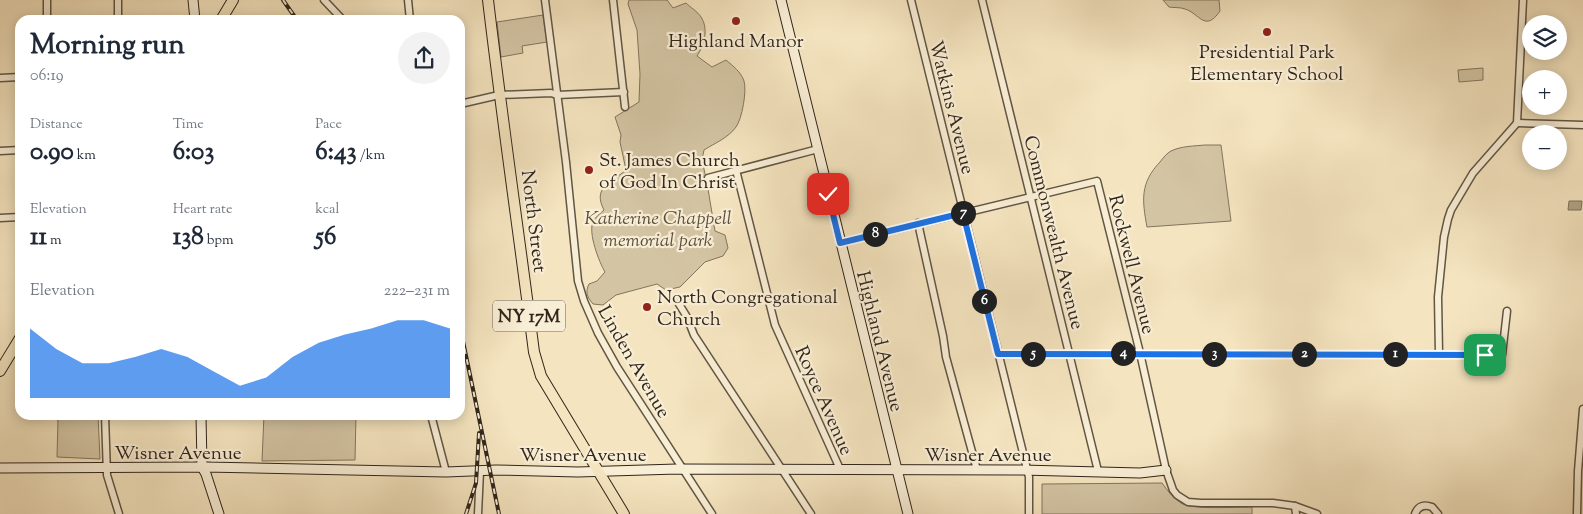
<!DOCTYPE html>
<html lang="en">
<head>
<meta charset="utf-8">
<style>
	body { margin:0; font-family:"Sorts Mill Goudy",serif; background:#f2f2f3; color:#1f2937; height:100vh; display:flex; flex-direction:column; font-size:19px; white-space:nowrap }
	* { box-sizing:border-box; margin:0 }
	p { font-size:16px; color:#747a83 }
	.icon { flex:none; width:28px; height:28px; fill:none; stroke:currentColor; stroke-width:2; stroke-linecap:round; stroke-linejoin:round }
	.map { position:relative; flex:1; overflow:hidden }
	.sheet { position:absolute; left:15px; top:15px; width:450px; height:405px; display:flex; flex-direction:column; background:#fff; border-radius:15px; box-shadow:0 2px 12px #0003 }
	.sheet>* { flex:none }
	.controls { position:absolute; left:1522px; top:15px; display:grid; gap:10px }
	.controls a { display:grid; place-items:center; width:45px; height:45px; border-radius:50%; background:#fff; box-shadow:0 2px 12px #0003; font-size:25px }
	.pin { position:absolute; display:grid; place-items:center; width:42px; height:42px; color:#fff; margin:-21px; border-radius:10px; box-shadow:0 2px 8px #0006 }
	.km { position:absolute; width:25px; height:25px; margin:-12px; border-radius:50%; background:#222; color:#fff; font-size:14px; line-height:25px; text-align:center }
	.round { display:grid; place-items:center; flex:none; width:52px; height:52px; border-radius:26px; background:#f2f2f3 }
	.overview { display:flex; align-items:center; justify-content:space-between; height:85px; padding:0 15px }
	h1 { font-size:28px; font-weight:700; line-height:38px }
	.metrics { display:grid; grid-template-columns:repeat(3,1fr); gap:8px; height:85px; padding:5px 15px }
	.metrics div { display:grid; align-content:center }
	.metrics b { font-size:25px; font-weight:700 }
	.metrics small { font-size:14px; font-weight:400 }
	.metrics p { font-size:14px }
	.chart { height:140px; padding:10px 15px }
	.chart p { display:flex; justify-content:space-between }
	.chart svg { width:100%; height:90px; margin-top:5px; fill:#1a73e8; opacity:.7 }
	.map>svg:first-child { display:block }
	.green { fill:#d3c4a3; stroke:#82755e }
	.water { fill:#b1a387; stroke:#7d715b }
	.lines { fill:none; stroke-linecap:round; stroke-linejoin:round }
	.street-casing { stroke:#615643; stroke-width:9 }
	.secondary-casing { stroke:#30261a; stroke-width:11 }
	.primary-casing { stroke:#30261a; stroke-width:12 }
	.street { stroke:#f8edd5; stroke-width:6 }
	.secondary { stroke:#f8edd5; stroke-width:9 }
	.primary { stroke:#f4e4bf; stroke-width:10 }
	.rail-casing { stroke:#30261a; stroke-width:4 }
	.rail { stroke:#f8edd5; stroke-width:2; stroke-dasharray:5.5; stroke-linecap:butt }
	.route-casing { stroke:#fff; stroke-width:10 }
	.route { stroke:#1a73e8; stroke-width:6 }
	.poi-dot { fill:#8f2418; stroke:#f8edd5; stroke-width:2 }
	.labels { text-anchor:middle; stroke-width:4.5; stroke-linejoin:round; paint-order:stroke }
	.shield { fill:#f8edd5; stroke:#6c6252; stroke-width:1 }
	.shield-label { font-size:18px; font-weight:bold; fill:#30261a }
	.poi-label { font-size:19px; fill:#30261a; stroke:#f8edd5 }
	.street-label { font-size:19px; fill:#30261a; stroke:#f8edd5 }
	.park-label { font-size:19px; font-style:italic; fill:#594e3c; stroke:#f8edd5 }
</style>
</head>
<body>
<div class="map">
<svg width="1583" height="514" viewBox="0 0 1583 514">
	<rect width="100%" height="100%" fill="#f4e4bf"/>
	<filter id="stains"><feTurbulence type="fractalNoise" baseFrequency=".004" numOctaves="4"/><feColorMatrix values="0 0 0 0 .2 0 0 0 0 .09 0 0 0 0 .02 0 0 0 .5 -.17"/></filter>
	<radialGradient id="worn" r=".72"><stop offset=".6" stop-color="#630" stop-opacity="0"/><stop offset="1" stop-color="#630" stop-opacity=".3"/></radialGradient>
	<g class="green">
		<path d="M629,0H667L673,8L686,3C690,7 698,12 701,17C709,29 704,45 697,56L712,67L726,60C733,66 741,72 744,81C747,91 742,119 736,127C728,138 715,143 704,150L702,160L707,183L715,231L725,235L728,248L723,256L705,262L680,287L666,290L657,284L616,295L603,305L593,304C587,297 585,292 589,284L597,281L605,272C599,262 588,233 593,222C595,217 601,213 604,210C592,187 611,183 626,170L620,142L621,135L615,117L639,102L640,74L637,30L628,4Z"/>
		<path d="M1163,0H1219L1220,11C1205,33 1199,13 1185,9C1180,7 1174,8 1169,7Z"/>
		<path d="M543,15L547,42L522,46L523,53L501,57L497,22Z"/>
		<path d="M1483,68V80L1459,82L1458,70Z"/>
		<path d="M1205,145H1221L1231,221L1147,227C1142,200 1140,183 1160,162C1163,158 1167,153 1171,151C1181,146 1195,146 1205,145Z"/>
		<path d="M51,415H98L100,459L57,457L58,420L51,418Z"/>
		<path d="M264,415H356L355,460L262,461Z"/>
		<path d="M1162,483C1167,490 1173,498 1181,503C1191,510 1237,507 1252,507V514H1042V484Z"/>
	</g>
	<path class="water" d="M1569,201H1582L1581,210H1568Z"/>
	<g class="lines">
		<g class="street-casing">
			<g id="street">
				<path d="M47,0V20"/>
				<path d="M118,0V20"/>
				<path d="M324,0L343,20"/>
				<path d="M408,0L410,20"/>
				<path d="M545,0L566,162L578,281L584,301L598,333L617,367L712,514"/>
				<path d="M613,0L625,107"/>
				<path d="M911,0L1029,477V514"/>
				<path d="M982,0L1098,471"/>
				<path d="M0,78L20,77"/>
				<path d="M460,104L499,95L551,93L557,95L624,92"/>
				<path d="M1517,123L1583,125"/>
				<path d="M0,151L20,150"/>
				<path d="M736,170L775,325L840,469"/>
				<path d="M708,178L818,149"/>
				<path d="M0,218L20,217"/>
				<path d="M918,223L943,336L946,357L977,470"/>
				<path d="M840,243L1097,181L1140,353L1166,470L1173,490L1177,495L1188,502L1201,503H1273L1295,506L1317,514"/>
				<path d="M679,304L687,317L694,335L811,514"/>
				<path d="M998,354L1502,355L1507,311"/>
				<path d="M1439,354L1438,297L1444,237L1448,219L1451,210L1473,173L1517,123L1523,0"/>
				<path d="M105,415L107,475L119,514"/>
				<path d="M431,415L446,472"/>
				<path d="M1295,506L1296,514"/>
				<path d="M478,514L480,471"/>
				<path d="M1415,514C1418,506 1424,504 1432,507L1438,514"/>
				<path d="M1577,514L1578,471L1583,409"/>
			</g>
		</g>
		<g class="secondary-casing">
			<g id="secondary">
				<path d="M193,0L195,20"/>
				<path d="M781,0L908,514"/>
				<path d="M201,415L202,467L206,474L219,514"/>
				<path d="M0,468L205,467L446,472L496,470L578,472L677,469L1021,470L1140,473L1166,470"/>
			</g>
		</g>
		<g class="primary-casing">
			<g id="primary">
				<path d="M488,0C502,118 519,235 534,352L541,376L624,514"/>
				<path d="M221,20L233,0"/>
				<path d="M0,371L20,338"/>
			</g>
		</g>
		<use href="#street" class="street"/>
		<use href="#secondary" class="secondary"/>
		<use href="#primary" class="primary"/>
		<g class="rail-casing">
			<g id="rail">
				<path d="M283,0L297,20"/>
				<path d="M460,327L499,514"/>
				<path d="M466,514L476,483L479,433"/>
			</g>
		</g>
		<use href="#rail" class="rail"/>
	</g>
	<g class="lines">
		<g class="route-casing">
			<path id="route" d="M828,194L840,243L963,213L998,354L1485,355"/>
		</g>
		<use href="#route" class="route"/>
	</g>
	<g class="poi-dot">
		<circle cx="736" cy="21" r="5"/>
		<circle cx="1267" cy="32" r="5"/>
		<circle cx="589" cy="170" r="5"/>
		<circle cx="647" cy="307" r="5"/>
	</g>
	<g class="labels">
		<rect class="shield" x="493" y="300.5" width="72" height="31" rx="4"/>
		<g class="shield-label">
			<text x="529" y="322">NY 17M</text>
		</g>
		<g class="poi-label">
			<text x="736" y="47">Highland Manor</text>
			<text x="1267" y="58">Presidential Park<tspan x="1267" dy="22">Elementary School</tspan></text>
			<text x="599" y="166" text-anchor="start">St. James Church<tspan x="599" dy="22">of God In Christ</tspan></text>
			<text x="657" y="303" text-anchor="start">North Congregational<tspan x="657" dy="22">Church</tspan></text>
		</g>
		<g class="street-label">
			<text transform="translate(953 107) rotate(76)" y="7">Watkins Avenue</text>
			<text transform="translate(535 221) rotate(83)" y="7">North Street</text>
			<text transform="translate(1055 232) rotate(76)" y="7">Commonwealth Avenue</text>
			<text transform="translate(1133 264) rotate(76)" y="7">Rockwell Avenue</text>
			<text transform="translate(881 341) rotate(76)" y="7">Highland Avenue</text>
			<text transform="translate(635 361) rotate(60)" y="7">Linden Avenue</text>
			<text transform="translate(825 400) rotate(66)" y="7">Royce Avenue</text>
			<text x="178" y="459">Wisner Avenue</text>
			<text x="583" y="461">Wisner Avenue</text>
			<text x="988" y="461">Wisner Avenue</text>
		</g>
		<g class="park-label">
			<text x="658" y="224">Katherine Chappell<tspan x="658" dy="22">memorial park</tspan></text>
		</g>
	</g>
	<rect width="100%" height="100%" filter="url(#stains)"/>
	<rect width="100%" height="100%" fill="url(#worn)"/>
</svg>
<div class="controls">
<a><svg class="icon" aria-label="layers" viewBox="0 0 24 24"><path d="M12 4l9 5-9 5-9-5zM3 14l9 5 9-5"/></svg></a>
<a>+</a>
<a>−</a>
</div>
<div class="pin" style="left:1485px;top:355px;background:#1e9e55"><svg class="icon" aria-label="arrive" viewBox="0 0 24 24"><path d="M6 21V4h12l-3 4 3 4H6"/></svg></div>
<div class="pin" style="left:828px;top:194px;background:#d93025"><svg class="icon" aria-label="check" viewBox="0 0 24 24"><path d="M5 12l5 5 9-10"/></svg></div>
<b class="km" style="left:1395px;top:354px">1</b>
<b class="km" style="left:1304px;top:354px">2</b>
<b class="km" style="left:1214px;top:354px">3</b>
<b class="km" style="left:1123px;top:353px">4</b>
<b class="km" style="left:1033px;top:354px">5</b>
<b class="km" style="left:984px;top:301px">6</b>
<b class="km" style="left:963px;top:213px">7</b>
<b class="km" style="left:875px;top:234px">8</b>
<section class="sheet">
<div class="overview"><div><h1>Morning run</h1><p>06:19</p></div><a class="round"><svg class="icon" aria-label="share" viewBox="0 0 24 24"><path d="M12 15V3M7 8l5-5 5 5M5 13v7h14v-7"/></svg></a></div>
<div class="metrics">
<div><p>Distance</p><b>0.90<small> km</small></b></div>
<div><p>Time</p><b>6:03</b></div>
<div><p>Pace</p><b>6:43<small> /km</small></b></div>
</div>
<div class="metrics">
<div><p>Elevation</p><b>11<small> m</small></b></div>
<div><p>Heart rate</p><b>138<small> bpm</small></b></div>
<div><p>kcal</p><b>56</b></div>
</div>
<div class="chart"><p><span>Elevation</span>222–231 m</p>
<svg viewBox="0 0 160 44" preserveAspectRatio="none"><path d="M0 44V10L10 20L20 27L30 27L40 24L50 20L60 24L70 31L80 38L90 34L100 24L110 17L120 13L130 10L140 6L150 6L160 10V44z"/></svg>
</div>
</section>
</div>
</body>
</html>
